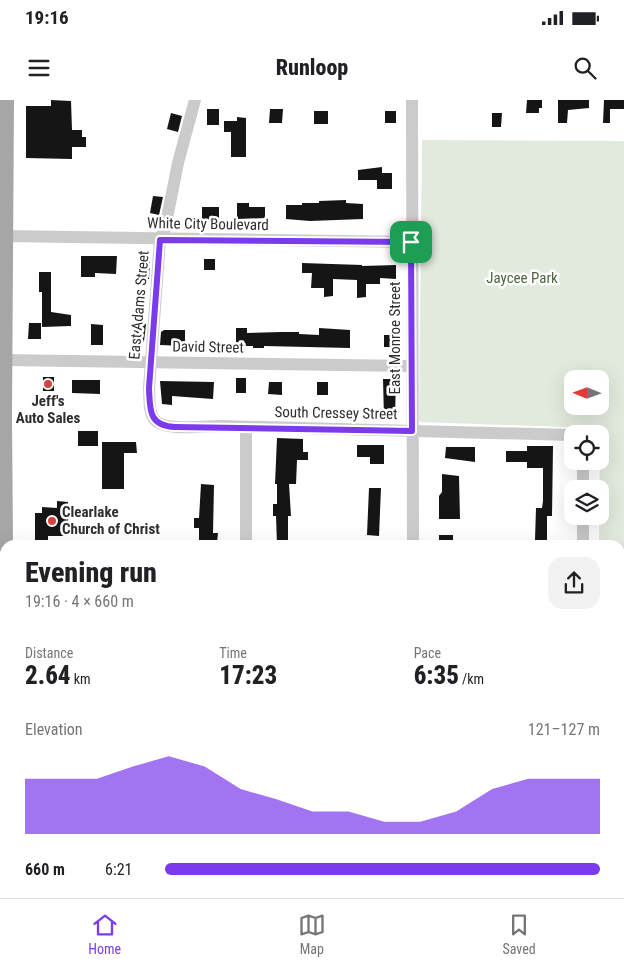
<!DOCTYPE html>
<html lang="en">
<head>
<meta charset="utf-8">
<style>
	body { margin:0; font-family:"Roboto Condensed",sans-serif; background:#f2f2f2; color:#202124; height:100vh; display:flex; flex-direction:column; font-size:19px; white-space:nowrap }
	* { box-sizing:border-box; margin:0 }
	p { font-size:16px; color:#757577 }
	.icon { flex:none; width:28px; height:28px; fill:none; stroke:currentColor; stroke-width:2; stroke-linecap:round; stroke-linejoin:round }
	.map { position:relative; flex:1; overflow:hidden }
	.details { position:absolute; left:0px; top:440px; width:625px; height:359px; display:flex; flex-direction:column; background:#fff; border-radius:15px 15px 0 0; box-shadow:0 5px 20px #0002 }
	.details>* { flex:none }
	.needle { width:32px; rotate:271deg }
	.buttons { position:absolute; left:564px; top:270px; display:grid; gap:10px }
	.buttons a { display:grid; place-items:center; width:45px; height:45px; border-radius:10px; background:#fff; box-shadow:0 5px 20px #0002; font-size:25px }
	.pin { position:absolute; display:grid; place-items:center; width:42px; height:42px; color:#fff; margin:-21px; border-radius:10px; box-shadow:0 2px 8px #0006 }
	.round { display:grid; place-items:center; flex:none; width:52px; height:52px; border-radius:15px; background:#f2f2f2 }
	.summary { display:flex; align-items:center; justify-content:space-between; height:85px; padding:0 25px }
	h1 { font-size:28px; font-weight:800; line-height:38px }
	.figures { display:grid; grid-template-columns:repeat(3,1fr); gap:8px; height:85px; padding:5px 25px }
	.figures div { display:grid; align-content:center }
	.figures b { font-size:25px; font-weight:800 }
	.figures small { font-size:14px; font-weight:400 }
	.figures p { font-size:14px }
	.chart { height:140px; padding:10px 25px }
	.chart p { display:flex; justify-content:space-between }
	.chart svg { width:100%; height:90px; margin-top:5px; fill:#7c3aed; opacity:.7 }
	ul { padding:0 25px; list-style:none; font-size:16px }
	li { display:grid; grid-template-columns:80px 60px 1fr; align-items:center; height:38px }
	li i { height:12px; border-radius:6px; background:#7c3aed }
	.status { display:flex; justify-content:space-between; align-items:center; height:35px; padding:0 25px; background:#fff; direction:ltr }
	.status svg { height:14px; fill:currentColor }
	header { display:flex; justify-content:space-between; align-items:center; height:65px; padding:0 25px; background:#fff; font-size:22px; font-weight:800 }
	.tabs { display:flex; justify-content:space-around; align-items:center; height:70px; border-top:1px solid #e0e0e0; background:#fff; font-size:14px; color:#757577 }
	.tabs a { display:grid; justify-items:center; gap:2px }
	.tabs .on { color:#7c3aed }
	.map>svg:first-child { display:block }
	.green { fill:#e2eadd; fill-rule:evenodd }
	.building { fill:#151515 }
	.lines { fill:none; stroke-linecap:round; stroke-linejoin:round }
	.minor { stroke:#cbcbcb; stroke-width:12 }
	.major { stroke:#a6a6a6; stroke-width:16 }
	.route-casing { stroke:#fff; stroke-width:10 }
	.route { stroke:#7c3aed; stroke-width:6 }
	.poi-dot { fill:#d8423d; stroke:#fff; stroke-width:2 }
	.labels { text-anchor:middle; stroke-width:5; stroke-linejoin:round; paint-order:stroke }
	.street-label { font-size:15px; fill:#2e2e2e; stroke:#fff }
	.park-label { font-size:15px; fill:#4d663f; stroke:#fff }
	.poi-label { font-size:15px; font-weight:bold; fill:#2e2e2e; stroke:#fff }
</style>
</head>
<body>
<div class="status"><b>19:16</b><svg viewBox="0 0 49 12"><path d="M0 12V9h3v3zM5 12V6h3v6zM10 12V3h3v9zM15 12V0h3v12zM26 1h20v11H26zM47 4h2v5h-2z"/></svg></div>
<header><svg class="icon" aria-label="menu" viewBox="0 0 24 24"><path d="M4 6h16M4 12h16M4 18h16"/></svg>Runloop<svg class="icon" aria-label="search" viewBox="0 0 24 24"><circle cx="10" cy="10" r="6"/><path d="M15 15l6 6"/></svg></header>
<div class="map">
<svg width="624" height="798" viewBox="0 0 624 798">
	<rect width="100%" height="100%" fill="#fff"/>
	<path class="green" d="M422,40L624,41V586H620V445H599L600,334H592L589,328L420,322L419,319ZM572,279H600V306H572Z"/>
	<g class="building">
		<path d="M51,0L71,1L72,30H82V37H86V47H72V59L26,58V6H51Z"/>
		<path d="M527,0H542V8H539V13H526Z"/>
		<path d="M558,0H589V8L568,10L567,23H558Z"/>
		<path d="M604,0H624V9H610V23H603Z"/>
		<rect x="207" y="9" width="12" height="16"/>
		<path d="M270,9H283L282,23H269Z"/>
		<rect x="314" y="11" width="14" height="13"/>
		<rect x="385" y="11" width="11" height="12"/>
		<path d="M171,13L182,16L178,32L167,29Z"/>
		<path d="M492,13H502L501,27H492Z"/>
		<path d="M237,17L246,18V57H231V32H224V21H237Z"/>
		<path d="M382,67V73H392V89H377V80H358V70Z"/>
		<path d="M153,96L163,97L159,115L150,113Z"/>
		<path d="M346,100V103L363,104V119L310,121L286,119V105H302V103H319V101Z"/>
		<path d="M237,103H249V107H265V118L237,119Z"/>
		<rect x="202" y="107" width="17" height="13"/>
		<path d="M81,156H117L116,174L95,173V177H81Z"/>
		<rect x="204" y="159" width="11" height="11"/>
		<path d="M145,160L150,161L149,179L138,178L140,162H145Z"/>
		<path d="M302,163L362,165V166L396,165V179L380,178V184H366V197L357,198V180L333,179V196L324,197V188H311L312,173H302Z"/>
		<path d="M39,172H51V212L71,215V226L42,227V192H39Z"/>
		<path d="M135,222L146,224L144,241L142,243L133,242Z"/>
		<path d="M29,223H41V239H28Z"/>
		<path d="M91,224L103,225V245H91Z"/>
		<path d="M236,228H247V233L281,232H299V234L319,235V228L350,230V248L264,246V248H253V246H236Z"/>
		<path d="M164,230H185V246L160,245L161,232Z"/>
		<rect x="384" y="235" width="10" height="12"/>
		<rect x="43" y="277" width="11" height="14"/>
		<rect x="236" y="278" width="10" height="15"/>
		<path d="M383,279H396L395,318H384Z"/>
		<path d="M72,280H100V294L72,293Z"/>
		<path d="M160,281L214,282L213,299L172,296V305L162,304Z"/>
		<path d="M269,282H282V295L268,294Z"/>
		<rect x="317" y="282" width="11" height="13"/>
		<rect x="78" y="331" width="20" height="15"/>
		<path d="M277,338L303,339V352H308V360H297L296,384H289L291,416H288V445H277L276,416H273V404H277V384H275Z"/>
		<path d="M102,342H136L137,353H124V389H102Z"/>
		<path d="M357,345H384V364H370V357H357Z"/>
		<path d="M527,346H553L552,416H547V440H535L536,408H542L543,401V368H527V362H506V351H527Z"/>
		<path d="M446,347H475V362L445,358Z"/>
		<path d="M442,374L459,376L460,419H439V396L442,392Z"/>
		<path d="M201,384L214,385L213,433H218L217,443H199V428H194V418H199Z"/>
		<path d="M369,388H381L379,436L367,435Z"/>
		<path d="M57,401L68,402V436H48V445H35V413H42V407L57,408Z"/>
		<rect x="439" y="435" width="14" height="10"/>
	</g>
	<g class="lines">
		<g class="minor">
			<path d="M195,0L178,63L165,128L160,140L149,288C150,298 148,310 154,319C163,332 205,326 220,326L572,335"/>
			<path d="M412,0L413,445"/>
			<path d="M5,136L411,142"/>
			<path d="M4,260L411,266"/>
			<path d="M583,389V361"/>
			<path d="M246,445V327"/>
			<path d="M583,445V416"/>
			<path d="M0,598H5"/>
			<path d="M620,605H624"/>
			<path d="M244,798V794"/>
			<path d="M413,798V794"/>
			<path d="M581,798V794"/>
		</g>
		<g class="major">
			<path d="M5,445L4,316L6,0"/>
			<path d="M6,798V794"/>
		</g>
	</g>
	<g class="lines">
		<g class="route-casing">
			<path id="route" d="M160,140L411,142L412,331L175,327C148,326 150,309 149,288Z"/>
		</g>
		<use href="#route" class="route"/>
	</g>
	<g class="poi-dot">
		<circle cx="48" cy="284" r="5"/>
		<circle cx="52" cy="421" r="5"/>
	</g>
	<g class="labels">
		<g class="street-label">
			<text transform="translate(208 124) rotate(1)" y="5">White City Boulevard</text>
			<text transform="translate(139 205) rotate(-85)" y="5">East Adams Street</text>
			<text transform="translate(395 238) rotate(-90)" y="5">East Monroe Street</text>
			<text transform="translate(208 247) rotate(1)" y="5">David Street</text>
			<text transform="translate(336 313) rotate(1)" y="5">South Cressey Street</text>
		</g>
		<g class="park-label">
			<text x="522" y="183">Jaycee Park</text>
		</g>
		<g class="poi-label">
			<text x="48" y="306">Jeff's<tspan x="48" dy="17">Auto Sales</tspan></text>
			<text x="62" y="417" text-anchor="start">Clearlake<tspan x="62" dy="17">Church of Christ</tspan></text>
		</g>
	</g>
</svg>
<div class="buttons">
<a><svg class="needle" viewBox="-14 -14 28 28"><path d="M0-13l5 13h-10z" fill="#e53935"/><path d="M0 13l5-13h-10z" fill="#757577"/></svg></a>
<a><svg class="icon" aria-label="locate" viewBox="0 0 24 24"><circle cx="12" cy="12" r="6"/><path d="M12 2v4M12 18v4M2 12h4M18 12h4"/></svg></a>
<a><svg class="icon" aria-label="layers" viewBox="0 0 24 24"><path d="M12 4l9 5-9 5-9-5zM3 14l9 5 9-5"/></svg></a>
</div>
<div class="pin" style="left:411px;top:142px;background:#1e9e55"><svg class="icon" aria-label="arrive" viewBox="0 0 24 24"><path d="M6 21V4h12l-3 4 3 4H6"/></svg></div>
<section class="details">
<div class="summary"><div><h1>Evening run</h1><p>19:16 · 4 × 660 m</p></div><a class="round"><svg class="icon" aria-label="share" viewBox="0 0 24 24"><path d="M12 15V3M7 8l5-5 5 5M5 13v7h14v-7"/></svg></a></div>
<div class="figures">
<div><p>Distance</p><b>2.64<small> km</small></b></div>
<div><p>Time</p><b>17:23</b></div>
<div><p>Pace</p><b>6:35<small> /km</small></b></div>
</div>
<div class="chart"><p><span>Elevation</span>121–127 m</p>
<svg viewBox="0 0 160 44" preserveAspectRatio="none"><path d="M0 44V17L10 17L20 17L30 11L40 6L50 11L60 22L70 27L80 33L90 33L100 38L110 38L120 33L130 22L140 17L150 17L160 17V44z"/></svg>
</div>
<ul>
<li><b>660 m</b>6:21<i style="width:100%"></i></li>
</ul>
</section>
</div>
<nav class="tabs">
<a class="on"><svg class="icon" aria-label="home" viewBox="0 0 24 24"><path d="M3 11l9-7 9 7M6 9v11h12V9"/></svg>Home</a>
<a><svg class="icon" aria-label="map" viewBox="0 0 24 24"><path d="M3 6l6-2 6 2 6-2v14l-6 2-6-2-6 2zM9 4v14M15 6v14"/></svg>Map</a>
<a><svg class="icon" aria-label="saved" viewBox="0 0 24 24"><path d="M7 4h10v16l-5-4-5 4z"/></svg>Saved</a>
</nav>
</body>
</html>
